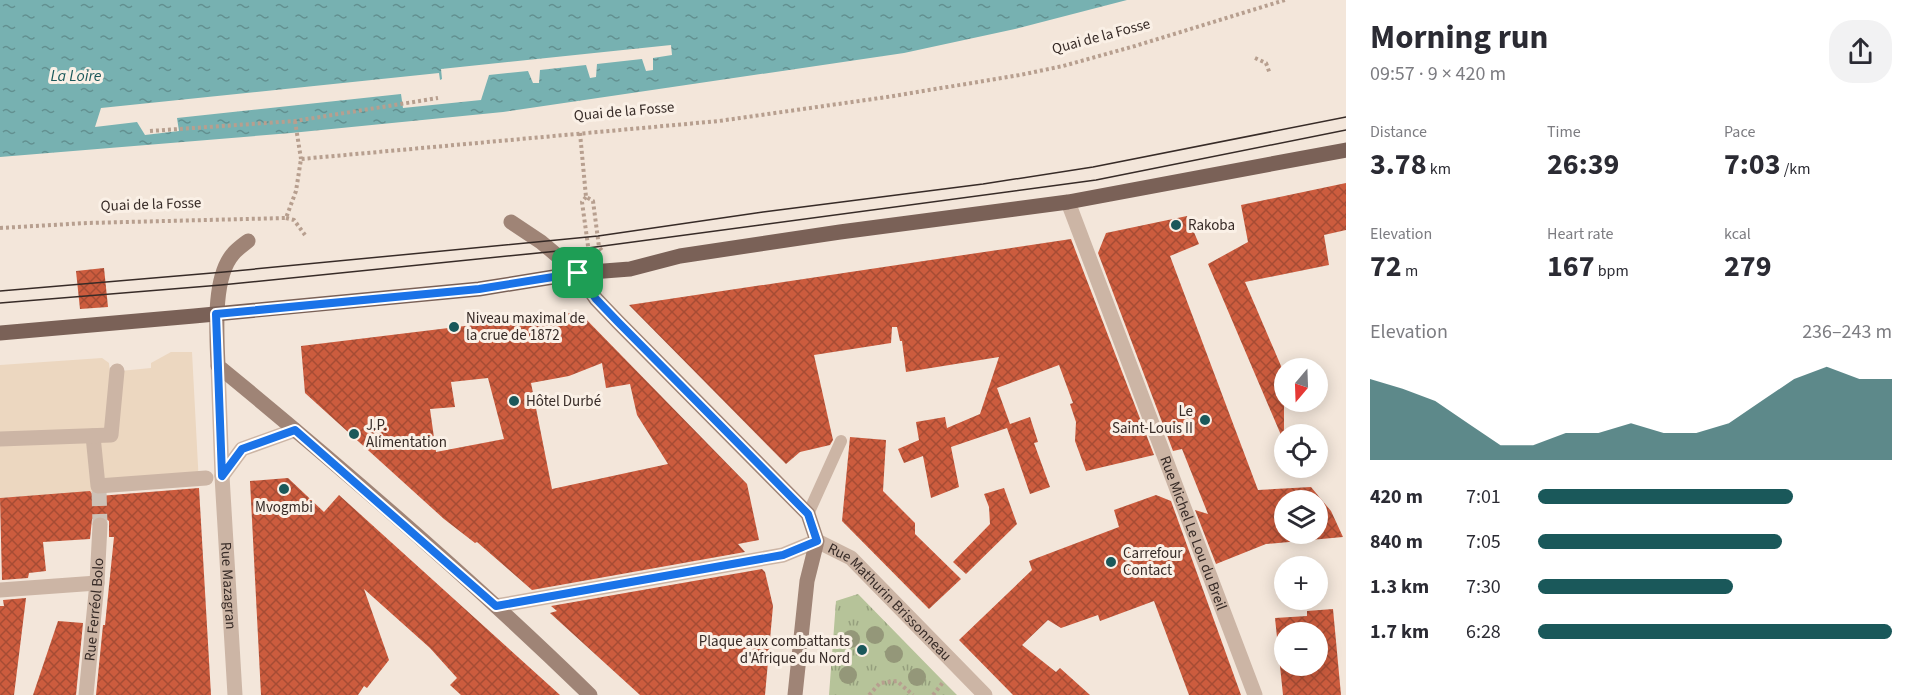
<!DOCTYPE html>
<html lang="en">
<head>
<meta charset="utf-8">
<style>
	body { margin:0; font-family:"Source Sans 3",sans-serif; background:#f2f2f3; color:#2b2b33; height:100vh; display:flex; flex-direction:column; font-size:22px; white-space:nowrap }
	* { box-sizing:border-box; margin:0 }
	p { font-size:20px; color:#7c7c81 }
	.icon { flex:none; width:33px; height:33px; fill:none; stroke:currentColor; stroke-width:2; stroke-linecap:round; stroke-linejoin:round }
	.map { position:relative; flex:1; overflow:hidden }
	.drawer { display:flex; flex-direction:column; background:#fff; width:570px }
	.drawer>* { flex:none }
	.needle { width:39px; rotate:199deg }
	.buttons { position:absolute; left:1274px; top:358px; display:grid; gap:12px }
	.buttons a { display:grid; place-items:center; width:54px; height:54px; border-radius:50%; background:#fff; box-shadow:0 3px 15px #0003; font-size:30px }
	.pin { position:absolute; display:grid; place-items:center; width:51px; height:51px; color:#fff; margin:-26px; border-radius:12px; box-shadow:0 3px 9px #0006 }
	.round { display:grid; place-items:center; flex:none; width:63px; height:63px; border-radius:24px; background:#f2f2f3 }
	.headline { display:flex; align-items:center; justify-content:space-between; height:102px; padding:0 24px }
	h1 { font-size:33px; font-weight:700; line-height:45px }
	.stats { display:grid; grid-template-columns:repeat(3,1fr); gap:9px; height:102px; padding:6px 24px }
	.stats div { display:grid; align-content:center }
	.stats b { font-size:30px; font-weight:700 }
	.stats small { font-size:16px; font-weight:400 }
	.stats p { font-size:16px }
	.chart { height:168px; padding:12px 24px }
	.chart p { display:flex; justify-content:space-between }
	.chart svg { width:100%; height:108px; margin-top:6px; fill:#1a585a; opacity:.7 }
	ul { padding:0 24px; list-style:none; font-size:20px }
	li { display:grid; grid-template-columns:96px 72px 1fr; align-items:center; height:45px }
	li i { height:15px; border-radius:8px; background:#1a585a }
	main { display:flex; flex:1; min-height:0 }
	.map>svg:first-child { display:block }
	.grass { fill:url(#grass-tufts) }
	.plaza { fill:#ecd7c0 }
	.water { fill:url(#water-ripples) }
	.pier { fill:#f3e6da }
	.building { fill:url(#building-cross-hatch); fill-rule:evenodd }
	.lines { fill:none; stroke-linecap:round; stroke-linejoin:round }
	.street-tunnel { stroke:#cdc1b6; stroke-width:15; stroke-dasharray:15 8; stroke-linecap:butt }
	.path { stroke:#b79f8f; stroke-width:4; stroke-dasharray:3 3; stroke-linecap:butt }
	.lane { stroke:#ccb5a5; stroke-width:12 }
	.street { stroke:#ccb5a5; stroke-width:15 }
	.secondary { stroke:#9f8476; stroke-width:15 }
	.primary { stroke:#7a6157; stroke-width:15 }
	.tram { stroke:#372b27; stroke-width:1.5 }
	.tree { fill:#949779 }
	.route-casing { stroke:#fff; stroke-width:12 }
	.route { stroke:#1a73e8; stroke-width:8 }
	.poi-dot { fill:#1a585a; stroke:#faf0e6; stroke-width:2 }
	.labels { text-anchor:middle; stroke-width:6; stroke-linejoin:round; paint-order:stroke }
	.street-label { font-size:15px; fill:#372b27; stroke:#faf0e6 }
	.poi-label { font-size:15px; fill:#372b27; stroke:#faf0e6; text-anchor:start }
	.water-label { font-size:16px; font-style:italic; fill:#1a585a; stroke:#faf0e6 }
</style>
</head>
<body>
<main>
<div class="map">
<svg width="1346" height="695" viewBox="0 0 1346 695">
	<defs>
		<pattern id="grass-tufts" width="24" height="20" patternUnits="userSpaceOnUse" patternTransform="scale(1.5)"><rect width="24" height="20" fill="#b6c399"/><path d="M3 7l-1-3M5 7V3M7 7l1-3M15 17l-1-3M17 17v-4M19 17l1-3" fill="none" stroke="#959f7d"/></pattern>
		<pattern id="water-ripples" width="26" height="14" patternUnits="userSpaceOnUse" patternTransform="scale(1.5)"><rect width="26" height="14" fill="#77b1b1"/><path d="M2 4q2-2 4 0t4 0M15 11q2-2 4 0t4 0" fill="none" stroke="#629090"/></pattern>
		<pattern id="building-cross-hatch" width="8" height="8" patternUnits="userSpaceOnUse" patternTransform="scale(1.5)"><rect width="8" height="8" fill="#cc5c3e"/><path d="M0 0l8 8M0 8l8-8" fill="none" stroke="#a64c34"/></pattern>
	</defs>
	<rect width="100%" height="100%" fill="#f3e6da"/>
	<path class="grass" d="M858,594L944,682L957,695H829L836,601Z"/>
	<path class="plaza" d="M171,352H192L199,485L0,498V365L102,358L109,363L110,372L151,368V363Z"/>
	<path class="water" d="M0,0H1127L1015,29L904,53L503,112L291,133L0,157Z"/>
	<path class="pier" d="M671,45L672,55L653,58V70L646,71L642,59L597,64L596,77L590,78L586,65L540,70L539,83H533L528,71L489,75L481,100L403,108L401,94L177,118L179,131L145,135L137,122L95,127L101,108L439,73L440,80L442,79L441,69Z"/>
	<g class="building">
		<path d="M1346,183V230L1324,235L1329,265L1245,282L1284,373V442L1208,264L1248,242L1241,205Z"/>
		<path d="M1187,216L1199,244L1170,256L1258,490L1311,487L1331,511L1343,537L1266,544L1216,564L1195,510L1208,514L1182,449L1173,451L1098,253L1106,233ZM1284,501H1317V534H1284Z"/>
		<path d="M1071,239L1154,455L1086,471L1075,441L1076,422L1070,404L1073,403L1059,365L997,388L1010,424L1030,417L1038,442L1034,443L1050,487L1030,494L1007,428L951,447L959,487L931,498L923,456L904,463L898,449L919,440L916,422L945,417L947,428L980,414L999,357L906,372L902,341H900L897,327H892L891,343L814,355L833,440L830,445L800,452L786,464L629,305Z"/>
		<path d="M104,268L108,307L80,309L76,271Z"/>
		<path d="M579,312L747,484L759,540L738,544L745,552L532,590L477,542L475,543L444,519L305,393L301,346ZM602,363L606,388L630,384L637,415L668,464L552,489L531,383L569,376ZM488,378L504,439L436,452L430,409L455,407L451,382Z"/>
		<path d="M850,437L886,440L883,491L915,523V534L961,579L929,609L842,521Z"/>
		<path d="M288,478L324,512L339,495L560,695H461L450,685L457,678L430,648L364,589L389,660L367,688L364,686L358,695H261L250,481Z"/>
		<path d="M199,488L211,695H96L103,625H105L114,537H109V521L101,515L92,519L90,539L43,542L46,571L29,573L28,578L2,580L0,498L90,491L93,495L99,496Z"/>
		<path d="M1004,488L1017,524L966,574L953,562L990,524L989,507L984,494Z"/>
		<path d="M1156,495L1171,501L1241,695H1189L1154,601L1100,621L1098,615L1061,628L1048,620L1022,645L1056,672L1060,668L1090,695H1013L959,640L1032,570L1029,561L1119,527L1114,510Z"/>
		<path d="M762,569L765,572L773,606L765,695H640L550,613L557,611L551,606Z"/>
		<path d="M26,598L14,695H0V606H4L3,600Z"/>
		<path d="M1333,609L1341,695H1283L1275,618L1307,616V611ZM1284,633H1317V666H1284Z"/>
		<path d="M58,621L83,623L76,695H33Z"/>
	</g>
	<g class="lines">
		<path class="street-tunnel" d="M99,491L100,525"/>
		<g class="path">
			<path d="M1255,58L1266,63L1270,74"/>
			<path d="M295,121L301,159"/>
			<path d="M150,131L295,121L438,98"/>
			<path d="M580,133L586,197L593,201L599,247L603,252"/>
			<path d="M586,197L582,202L589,253"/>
			<path d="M286,218L294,220L305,235"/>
			<path d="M0,228L87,223L286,218L296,191L301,159L719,121L887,97L1020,75L1063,66L1135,46L1285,0"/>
			<path d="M869,695L880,683L897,681L913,695"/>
			<path d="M933,695L944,681"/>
		</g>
		<path class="lane" d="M808,514L841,441"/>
		<g class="street">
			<path id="s1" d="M1068,202L1255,695"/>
			<path id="s2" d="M218,366L222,476L235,695"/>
			<path d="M93,436L98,486L206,478"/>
			<path d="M0,439L111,435L117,371"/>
			<path d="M222,476L242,449L295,430"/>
			<path d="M0,590L97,583"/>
			<path id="s3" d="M496,606L783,555L817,541L851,558L985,695"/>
			<path id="s4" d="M86,695L97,583L100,525"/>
		</g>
		<g class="secondary">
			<path d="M511,222L541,242L578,273L596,299L618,322L808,514L817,541L807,581L795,695"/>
			<path d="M248,241C243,245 237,249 233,254C212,278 217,336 218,366C346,471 472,580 590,695"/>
		</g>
		<path class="primary" d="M0,333L194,316L479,289L578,273L630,269L680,256L840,232L1068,202L1346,150"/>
		<g class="tram">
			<path d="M0,291L224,272L598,236L763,212L983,184L1093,167L1346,117"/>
			<path d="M0,303L221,285L588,248L1096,180L1346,130"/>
		</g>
	</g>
	<g class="tree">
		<circle cx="875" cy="635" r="9"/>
		<circle cx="851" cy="639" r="9"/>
		<circle cx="894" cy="654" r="9"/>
		<circle cx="848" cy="675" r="9"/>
		<circle cx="917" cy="677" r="9"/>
	</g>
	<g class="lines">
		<g class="route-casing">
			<path id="route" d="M578,273L596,299L618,322L808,514L817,541L783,555L496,606L295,430L242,449L222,476L216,314L479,289Z"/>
		</g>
		<use href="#route" class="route"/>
	</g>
	<g class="poi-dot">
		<circle cx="1176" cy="225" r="6"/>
		<circle cx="454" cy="327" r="6"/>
		<circle cx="514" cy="401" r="6"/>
		<circle cx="1205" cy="420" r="6"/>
		<circle cx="354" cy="434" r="6"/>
		<circle cx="284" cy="489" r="6"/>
		<circle cx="1111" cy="562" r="6"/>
		<circle cx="862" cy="650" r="6"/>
	</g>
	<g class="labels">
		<g class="street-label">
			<text transform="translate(1101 36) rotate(-15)" y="5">Quai de la Fosse</text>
			<text transform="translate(624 111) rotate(-5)" y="5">Quai de la Fosse</text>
			<text transform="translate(151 204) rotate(-2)" y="5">Quai de la Fosse</text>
			<text dy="5" stroke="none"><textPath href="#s1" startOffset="354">Rue Michel Le Lou du Breil</textPath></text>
			<text dy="5" stroke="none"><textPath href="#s2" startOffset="220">Rue Mazagran</textPath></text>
			<text dy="5" stroke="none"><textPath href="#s3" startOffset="424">Rue Mathurin Brissonneau</textPath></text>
			<text dy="5" stroke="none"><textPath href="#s4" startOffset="86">Rue Ferréol Bolo</textPath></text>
		</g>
		<g class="poi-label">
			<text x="1188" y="230">Rakoba</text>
			<text x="466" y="323">Niveau maximal de<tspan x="466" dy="17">la crue de 1872</tspan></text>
			<text x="526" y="406">Hôtel Durbé</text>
			<text x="1193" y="416" text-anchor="end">Le<tspan x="1193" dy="17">Saint-Louis II</tspan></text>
			<text x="366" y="430">J.P.<tspan x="366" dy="17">Alimentation</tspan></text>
			<text x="284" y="512" text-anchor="middle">Mvogmbi</text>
			<text x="1123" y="558">Carrefour<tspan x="1123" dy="17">Contact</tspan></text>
			<text x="850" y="646" text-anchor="end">Plaque aux combattants<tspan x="850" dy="17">d'Afrique du Nord</tspan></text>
		</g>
		<g class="water-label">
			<text x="76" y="81">La Loire</text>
		</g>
	</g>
</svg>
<div class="buttons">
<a><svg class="needle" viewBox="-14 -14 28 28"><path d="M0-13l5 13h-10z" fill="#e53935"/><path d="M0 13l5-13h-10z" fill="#7c7c81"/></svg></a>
<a><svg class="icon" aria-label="locate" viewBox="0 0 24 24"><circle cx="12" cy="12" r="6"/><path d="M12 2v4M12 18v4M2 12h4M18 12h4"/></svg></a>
<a><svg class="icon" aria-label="layers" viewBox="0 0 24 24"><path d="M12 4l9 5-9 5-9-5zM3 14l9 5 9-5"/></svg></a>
<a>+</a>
<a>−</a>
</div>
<div class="pin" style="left:578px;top:273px;background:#1e9e55"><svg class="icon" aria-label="arrive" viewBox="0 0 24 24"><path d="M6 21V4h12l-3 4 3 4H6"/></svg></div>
</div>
<section class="drawer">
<div class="headline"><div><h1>Morning run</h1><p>09:57 · 9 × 420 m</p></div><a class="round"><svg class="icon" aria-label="share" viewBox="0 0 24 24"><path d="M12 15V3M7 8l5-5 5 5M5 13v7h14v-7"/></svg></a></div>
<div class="stats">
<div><p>Distance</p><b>3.78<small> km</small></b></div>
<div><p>Time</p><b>26:39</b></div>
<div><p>Pace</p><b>7:03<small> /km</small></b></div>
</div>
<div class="stats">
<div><p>Elevation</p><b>72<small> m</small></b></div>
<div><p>Heart rate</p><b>167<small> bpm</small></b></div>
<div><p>kcal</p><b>279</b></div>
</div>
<div class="chart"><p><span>Elevation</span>236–243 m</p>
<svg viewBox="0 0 160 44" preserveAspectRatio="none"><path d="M0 44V11L10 15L20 20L30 29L40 38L50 38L60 33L70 33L80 29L90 33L100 33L110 29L120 20L130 11L140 6L150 11L160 11V44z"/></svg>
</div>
<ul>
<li><b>420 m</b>7:01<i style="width:72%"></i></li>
<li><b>840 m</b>7:05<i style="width:69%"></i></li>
<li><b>1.3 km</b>7:30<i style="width:55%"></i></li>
<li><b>1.7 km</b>6:28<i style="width:100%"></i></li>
</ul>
</section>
</main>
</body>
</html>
